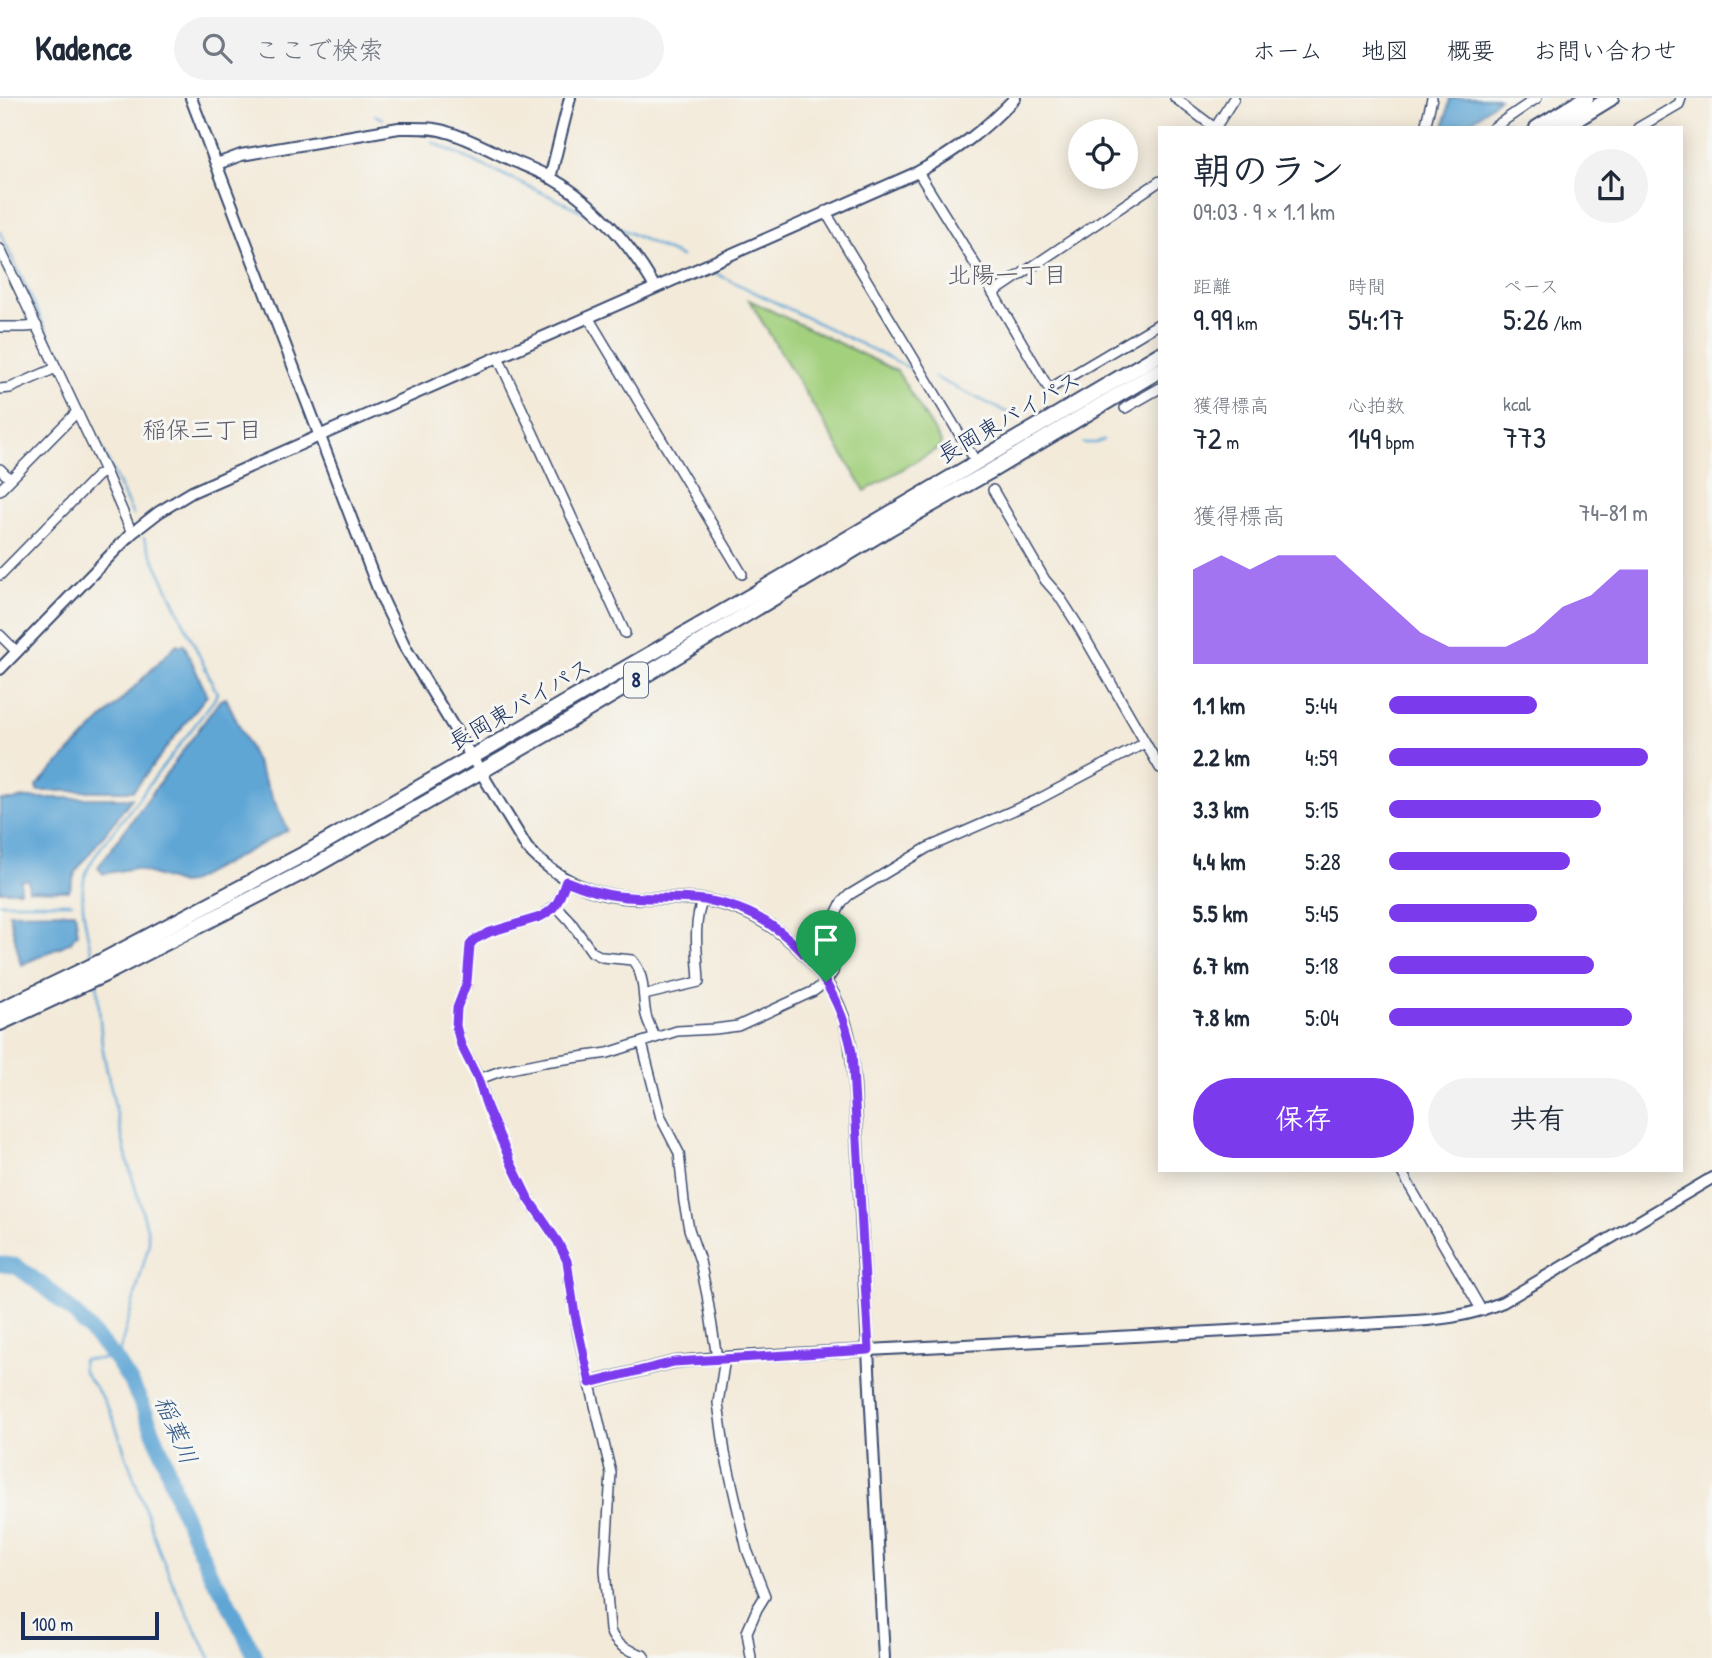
<!DOCTYPE html>
<html lang="ja">
<head>
<meta charset="utf-8">
<style>
	body { margin:0; font-family:"Patrick Hand","Klee One",sans-serif; background:#f2f2f3; color:#1f2937; height:100vh; display:flex; flex-direction:column; font-size:26px; white-space:nowrap }
	* { box-sizing:border-box; margin:0 }
	p { font-size:23px; color:#747a83 }
	.icon { flex:none; width:38px; height:38px; fill:none; stroke:currentColor; stroke-width:2; stroke-linecap:round; stroke-linejoin:round }
	.map { position:relative; flex:1; overflow:hidden }
	.side { position:absolute; left:1158px; top:28px; width:525px; height:1046px; display:flex; flex-direction:column; background:#fff; border-radius:0px; box-shadow:0 4px 18px #0003 }
	.side>* { flex:none }
	.controls { position:absolute; left:1068px; top:21px; display:grid; gap:14px }
	.controls a { display:grid; place-items:center; width:70px; height:70px; border-radius:50%; background:#fff; box-shadow:0 4px 18px #0003; font-size:35px }
	.scale { position:absolute; left:21px; bottom:18px; width:138px; box-sizing:border-box; padding-left:7px; border:4px solid #1b2f5e; border-top:0; font-size:19px; line-height:24px; white-space:nowrap; color:#1b2f5e; -webkit-text-stroke:5px #f6f6f2; paint-order:stroke }
	.pin { position:absolute; display:grid; place-items:center; width:60px; height:60px; color:#fff; margin:-72px -30px; border-radius:50% 50% 50% 0; rotate:-45deg; box-shadow:0 0 7px #0007 }
	.pin .icon { rotate:45deg }
	.round { display:grid; place-items:center; flex:none; width:74px; height:74px; border-radius:37px; background:#f2f2f3 }
	.summary { display:flex; align-items:center; justify-content:space-between; height:119px; padding:0 35px }
	h1 { font-size:38px; font-weight:600; line-height:52px }
	.figures { display:grid; grid-template-columns:repeat(3,1fr); gap:10px; height:119px; padding:7px 35px }
	.figures div { display:grid; align-content:center }
	.figures b { font-size:30px; font-weight:600 }
	.figures small { font-size:19px; font-weight:400 }
	.figures p { font-size:19px }
	.chart { height:196px; padding:14px 35px }
	.chart p { display:flex; justify-content:space-between }
	.chart svg { width:100%; height:126px; margin-top:7px; fill:#7c3aed; opacity:.7 }
	.primary-button { display:flex; gap:14px; margin-top:auto; padding:14px 35px }
	.primary-button a { flex:1; height:80px; border-radius:42px; background:#7c3aed; color:#fff; font-size:28px; font-weight:600; line-height:80px; text-align:center }
	.primary-button a+a { background:#f2f2f3; color:#1f2937 }
	ul { padding:0 35px; list-style:none; font-size:23px }
	li { display:grid; grid-template-columns:112px 84px 1fr; align-items:center; height:52px }
	li i { height:18px; border-radius:9px; background:#7c3aed }
	header { display:flex; align-items:center; gap:42px; box-sizing:border-box; height:98px; padding:0 35px; background:#fff; border-bottom:2px solid #e0e1e3 }
	header strong { font-size:33px }
	nav { display:flex; gap:38px; margin-inline-start:auto; font-size:24px }
	.search { width:490px; height:63px; background:#f2f2f3; display:flex; align-items:center; gap:18px; box-sizing:border-box; padding:0 24px; border-radius:38px; color:#747a83; font-size:26px }
	.map>svg:first-child { display:block }
	.green { fill:#a3d07d; stroke:#5f806e; stroke-width:2 }
	.water { fill:#5fa6d5; stroke:#3d6a9a; stroke-width:2 }
	.lines { fill:none; stroke-linecap:round; stroke-linejoin:round }
	.stream { stroke:#5fa6d5; stroke-width:2.5 }
	.river { stroke:#5fa6d5; stroke-width:16 }
	.minor-tunnel { stroke:#c8c5c0; stroke-width:9; stroke-dasharray:9 4.5; stroke-linecap:butt }
	.minor-casing { stroke:#3b4b70; stroke-width:12 }
	.tertiary-casing { stroke:#3b4b70; stroke-width:14 }
	.trunk-casing { stroke:#3b4b70; stroke-width:18 }
	.minor { stroke:#fff; stroke-width:9 }
	.tertiary { stroke:#fff; stroke-width:10 }
	.trunk { stroke:#fff; stroke-width:14 }
	.route-casing { stroke:#fff; stroke-width:14 }
	.route { stroke:#7c3aed; stroke-width:9 }
	.labels { text-anchor:middle; stroke-width:6; stroke-linejoin:round; paint-order:stroke }
	.shield { fill:#f6f6f2; stroke:#5d6b8a; stroke-width:2 }
	.shield-label { font-size:21px; font-weight:bold; fill:#1b2f5e }
	.street-label { font-size:23px; fill:#1b2f5e; stroke:#f6f6f2 }
	.neighbourhood-label { font-size:24px; fill:#5e5a68; stroke:#f6f6f2 }
	.water-label { font-size:24px; font-style:italic; fill:#335988; stroke:#f6f6f2 }
</style>
</head>
<body>
<header>
<strong>Kadence</strong>
<div class="search"><svg class="icon" aria-label="search" viewBox="0 0 24 24"><circle cx="10" cy="10" r="6"/><path d="M15 15l6 6"/></svg>ここで検索</div>
<nav><a>ホーム</a><a>地図</a><a>概要</a><a>お問い合わせ</a></nav>
</header>
<div class="map">
<svg width="1712" height="1560" viewBox="0 0 1712 1560">
	<rect width="100%" height="100%" fill="#f6f6f2"/>
	<filter id="ink" filterUnits="userSpaceOnUse"><feTurbulence type="fractalNoise" baseFrequency=".0143" numOctaves="2"/><feDisplacementMap in="SourceGraphic" scale="14" xChannelSelector="R" yChannelSelector="G"/><feConvolveMatrix kernelMatrix="1 2 1 2 8 2 1 2 1" color-interpolation-filters="sRGB"/></filter>
	<filter id="wash" filterUnits="userSpaceOnUse"><feTurbulence type="fractalNoise" baseFrequency=".00686" numOctaves="4" result="noise"/><feDisplacementMap in="SourceGraphic" scale="28" xChannelSelector="R" yChannelSelector="G"/><feGaussianBlur stdDeviation="1.57" result="paint"/><feColorMatrix in="noise" values="0 0 0 0 0 0 0 0 0 0 0 0 0 0 0 0 0 1.4 0 .05"/><feComposite in="paint" operator="in"/></filter>
	<g filter="url(#wash)">
		<rect width="100%" height="100%" fill="#f3ead9"/>
		<path class="green" d="M749,202L897,273L941,344L940,349L865,393Z"/>
		<g class="water">
			<path d="M1450,0H1499L1480,17L1461,30H1444Z"/>
			<path d="M177,546L179,548L184,546L207,597L133,693H37L36,688Z"/>
			<path d="M226,600L288,732L188,785L181,786L134,770L103,776L98,769L220,602Z"/>
			<path d="M19,700H132L76,773L69,793L29,792L28,782H21L20,793H0V702H14Z"/>
			<path d="M75,814L78,836L75,837L71,844L21,867L9,815Z"/>
		</g>
		<g class="lines">
			<g class="stream">
				<path d="M375,17L383,21"/>
				<path d="M432,44L595,119"/>
				<path d="M617,129L681,159"/>
				<path d="M0,134L133,417"/>
				<path d="M717,176L914,272"/>
				<path d="M934,279L1008,315"/>
				<path d="M1083,345H1096L1103,342"/>
				<path d="M0,805H72"/>
				<path d="M93,862C88,837 79,807 84,782C86,771 93,761 99,752L214,602L217,595L144,440"/>
				<path d="M97,885L102,947L107,973L128,1065L147,1130L149,1146L120,1252L115,1260L82,1262L83,1273L102,1299L113,1320L162,1460L174,1488L210,1560"/>
			</g>
			<path class="river" d="M0,1166L16,1168L45,1189L75,1216L115,1260L133,1288L143,1309L163,1357L178,1404L213,1481L223,1494L256,1560"/>
		</g>
	</g>
	<g filter="url(#ink)">
		<g class="lines">
			<path class="minor-tunnel" d="M1511,29V30"/>
			<g class="minor-casing">
				<g id="minor">
					<path d="M1175,0L1215,30"/>
					<path d="M1215,30L1234,0"/>
					<path d="M1425,30L1432,0"/>
					<path d="M1493,30L1537,0"/>
					<path d="M1638,30L1679,6L1681,0"/>
					<path d="M918,74L993,195L1049,291L1160,225"/>
					<path d="M825,113L972,357"/>
					<path d="M0,151L105,373L132,435"/>
					<path d="M993,195L1160,83"/>
					<path d="M588,219L742,476"/>
					<path d="M0,229H25L37,228"/>
					<path d="M498,259L625,535"/>
					<path d="M0,291L10,290L56,270"/>
					<path d="M1125,310L1160,290"/>
					<path d="M0,371L10,381"/>
					<path d="M0,392L77,314"/>
					<path d="M993,392L1045,482L1059,498L1077,526L1160,670"/>
					<path d="M0,477L97,378L105,373"/>
					<path d="M0,537L17,554"/>
					<path d="M566,783C559,801 558,809 540,819L490,834L474,842L470,847L467,884L457,910L456,928L461,947L479,981L487,1008L512,1067L528,1100L558,1144L567,1163L578,1235L611,1375L605,1471L610,1532C615,1548 628,1552 643,1557L645,1560"/>
					<path d="M556,808L570,823L592,854L602,859L632,862C646,877 642,899 646,917C648,925 652,932 655,939"/>
					<path d="M644,897L699,884C698,859 692,825 703,802"/>
					<path d="M642,945L661,1020L679,1055L684,1104L689,1131L700,1163L707,1197L717,1260"/>
					<path d="M479,981L501,973L544,964L608,955L677,933L715,931L738,928L814,893L826,884L833,874L837,857L835,830L837,814L842,804L849,797L927,750L1037,702L1145,645"/>
					<path d="M1401,1073L1482,1213"/>
					<path d="M725,1260L718,1305L725,1355L747,1452L765,1498L757,1511L747,1534L751,1560"/>
				</g>
			</g>
			<g class="tertiary-casing">
				<g id="tertiary">
					<path d="M191,0L380,496L406,551L527,750C557,781 590,798 634,800C657,800 680,799 703,802C772,812 831,868 848,935C852,950 852,966 854,982L884,1560"/>
					<path d="M217,66L241,57L399,30C415,30 432,29 447,34C468,40 488,51 507,60C522,67 537,72 551,80C597,106 629,145 655,189"/>
					<path d="M550,80L570,0"/>
					<path d="M0,571L132,435L159,414L192,394L918,74C958,52 983,33 1015,0"/>
					<path d="M590,1285L674,1264L717,1260L1400,1224C1437,1222 1468,1219 1503,1204L1712,1080"/>
				</g>
			</g>
			<g class="trunk-casing">
				<g id="trunk">
					<path d="M1537,30L1586,0"/>
					<path d="M1562,30L1611,0"/>
					<path d="M0,912L102,863L306,755L754,496L1160,256"/>
					<path d="M0,925L103,877L313,769L557,630L890,430L989,374L1160,272"/>
				</g>
			</g>
			<use href="#minor" class="minor"/>
			<use href="#tertiary" class="tertiary"/>
			<use href="#trunk" class="trunk"/>
		</g>
	</g>
	<g class="lines" filter="url(#ink)">
		<g class="route-casing">
			<path id="route" d="M566,783C583,790 600,796 618,798C646,802 675,798 704,802C783,813 837,878 852,954L869,1252L674,1264L590,1285L575,1217L567,1163L558,1144L528,1100L512,1067L487,1009L478,981L461,947L456,928L457,910L467,884L470,847L474,842L490,834L540,819C559,809 559,801 566,783Z"/>
		</g>
		<use href="#route" class="route"/>
	</g>
	<g class="labels">
		<rect class="shield" x="624" y="564.5" width="24" height="35" rx="5"/>
		<g class="shield-label">
			<text x="636" y="589">8</text>
		</g>
		<g class="street-label">
			<text transform="translate(1009 319) rotate(-30)" y="8">長岡東バイパス</text>
			<text transform="translate(520 606) rotate(-30)" y="8">長岡東バイパス</text>
		</g>
		<g class="neighbourhood-label">
			<text x="1007" y="185">北陽一丁目</text>
			<text x="202" y="340">稲保三丁目</text>
		</g>
		<g class="water-label">
			<text transform="translate(176 1332) rotate(67)" y="8">稲葉川</text>
		</g>
	</g>
</svg>
<div class="controls">
<a><svg class="icon" aria-label="locate" viewBox="0 0 24 24"><circle cx="12" cy="12" r="6"/><path d="M12 2v4M12 18v4M2 12h4M18 12h4"/></svg></a>
</div>
<div class="scale">100 m</div>
<div class="pin" style="left:826px;top:884px;background:#1e9e55"><svg class="icon" aria-label="arrive" viewBox="0 0 24 24"><path d="M6 21V4h12l-3 4 3 4H6"/></svg></div>
<section class="side">
<div class="summary"><div><h1>朝のラン</h1><p>09:03 · 9 × 1.1 km</p></div><a class="round"><svg class="icon" aria-label="share" viewBox="0 0 24 24"><path d="M12 15V3M7 8l5-5 5 5M5 13v7h14v-7"/></svg></a></div>
<div class="figures">
<div><p>距離</p><b>9.99<small> km</small></b></div>
<div><p>時間</p><b>54:17</b></div>
<div><p>ペース</p><b>5:26<small> /km</small></b></div>
</div>
<div class="figures">
<div><p>獲得標高</p><b>72<small> m</small></b></div>
<div><p>心拍数</p><b>149<small> bpm</small></b></div>
<div><p>kcal</p><b>773</b></div>
</div>
<div class="chart"><p><span>獲得標高</span>74–81 m</p>
<svg viewBox="0 0 160 44" preserveAspectRatio="none"><path d="M0 44V11L10 6L20 11L30 6L40 6L50 6L60 15L70 24L80 33L90 38L100 38L110 38L120 33L130 24L140 20L150 11L160 11V44z"/></svg>
</div>
<ul>
<li><b>1.1 km</b>5:44<i style="width:57%"></i></li>
<li><b>2.2 km</b>4:59<i style="width:100%"></i></li>
<li><b>3.3 km</b>5:15<i style="width:82%"></i></li>
<li><b>4.4 km</b>5:28<i style="width:70%"></i></li>
<li><b>5.5 km</b>5:45<i style="width:57%"></i></li>
<li><b>6.7 km</b>5:18<i style="width:79%"></i></li>
<li><b>7.8 km</b>5:04<i style="width:94%"></i></li>
</ul>
<div class="primary-button"><a>保存</a><a>共有</a></div>
</section>
</div>
</body>
</html>
